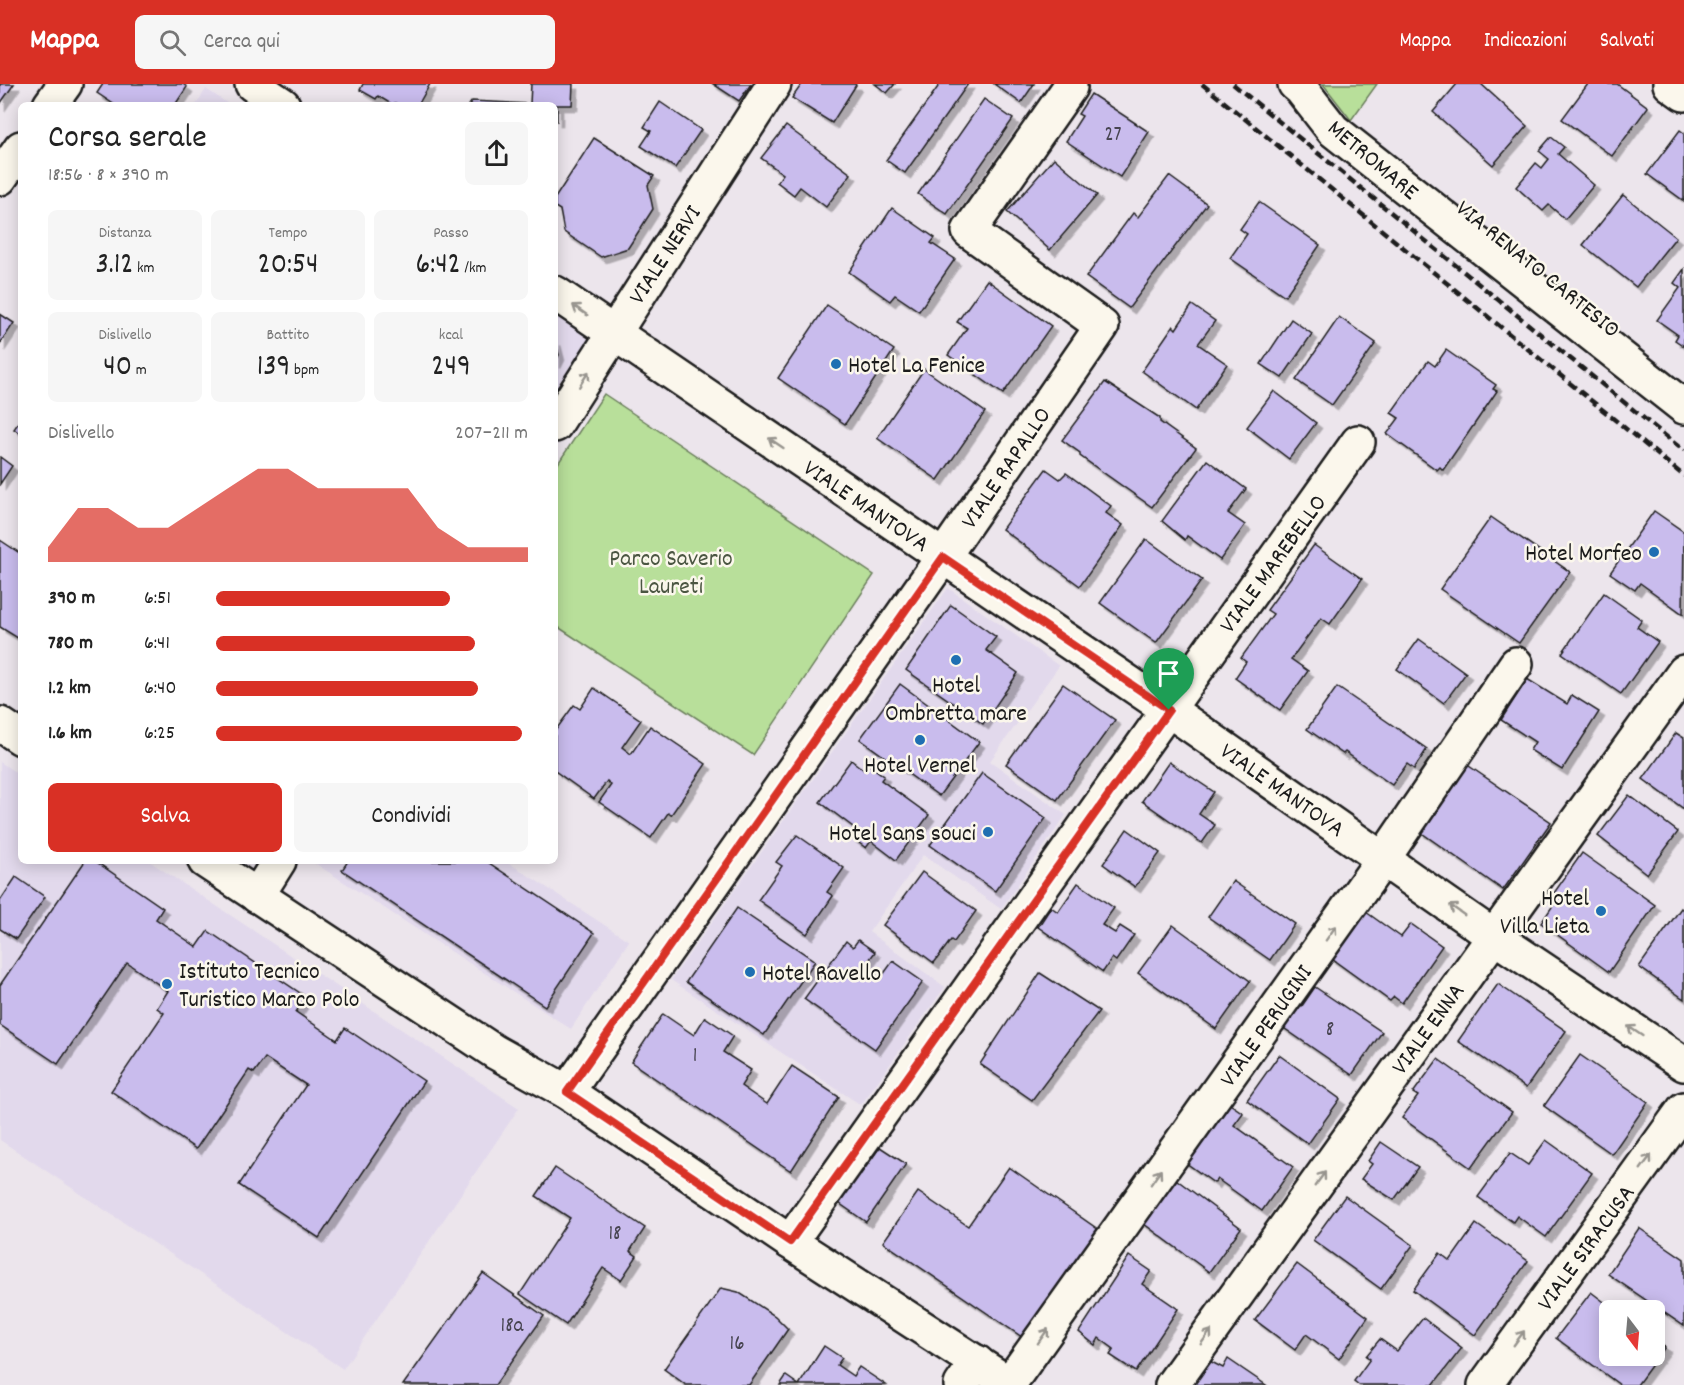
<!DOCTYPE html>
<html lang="it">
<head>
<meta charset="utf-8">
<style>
	body { margin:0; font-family:Dekko,sans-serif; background:#f6f6f6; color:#222; height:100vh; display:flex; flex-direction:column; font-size:22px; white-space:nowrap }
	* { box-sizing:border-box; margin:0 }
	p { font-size:20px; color:#767676 }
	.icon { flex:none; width:33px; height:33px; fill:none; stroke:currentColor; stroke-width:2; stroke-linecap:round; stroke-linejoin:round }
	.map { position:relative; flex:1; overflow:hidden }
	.drawer { position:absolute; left:18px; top:18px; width:540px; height:762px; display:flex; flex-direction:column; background:#fff; border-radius:9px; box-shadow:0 3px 15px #0003 }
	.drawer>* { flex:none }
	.needle { width:39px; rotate:164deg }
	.fabs { position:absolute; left:1599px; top:1216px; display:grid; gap:12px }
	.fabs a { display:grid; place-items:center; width:66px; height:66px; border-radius:9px; background:#fff; box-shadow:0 3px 15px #0003; font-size:30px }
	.pin { position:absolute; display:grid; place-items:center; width:51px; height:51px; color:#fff; margin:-62px -26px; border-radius:50% 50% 50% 0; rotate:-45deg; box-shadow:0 0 6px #0007 }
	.pin .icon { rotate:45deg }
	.round { display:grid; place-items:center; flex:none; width:63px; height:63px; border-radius:9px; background:#f6f6f6 }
	.overview { display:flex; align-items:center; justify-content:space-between; height:102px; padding:0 30px }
	h1 { font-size:33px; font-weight:600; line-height:45px }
	.metrics { display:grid; grid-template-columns:repeat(3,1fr); gap:9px; height:102px; padding:6px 30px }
	.metrics div { display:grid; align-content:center; border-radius:9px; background:#f6f6f6; text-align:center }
	.metrics b { font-size:30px; font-weight:600 }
	.metrics small { font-size:16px; font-weight:400 }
	.metrics p { font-size:16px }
	.chart { height:168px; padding:12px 30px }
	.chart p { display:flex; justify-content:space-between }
	.chart svg { width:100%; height:108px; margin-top:6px; fill:#d93025; opacity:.7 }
	.primary-button { display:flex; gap:12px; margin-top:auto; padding:12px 30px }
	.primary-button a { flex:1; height:69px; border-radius:9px; background:#d93025; color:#fff; font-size:24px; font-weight:600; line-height:69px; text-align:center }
	.primary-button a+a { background:#f6f6f6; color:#222 }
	ul { padding:0 30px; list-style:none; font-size:20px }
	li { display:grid; grid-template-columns:96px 72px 1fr; align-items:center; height:45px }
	li i { height:15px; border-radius:8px; background:#d93025 }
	header { display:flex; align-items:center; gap:36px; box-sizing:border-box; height:84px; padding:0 30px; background:#d93025; color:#fff }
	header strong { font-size:28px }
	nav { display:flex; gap:33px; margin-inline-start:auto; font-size:21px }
	.search { width:420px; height:54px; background:#f6f6f6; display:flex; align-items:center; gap:15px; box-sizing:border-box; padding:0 21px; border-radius:9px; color:#767676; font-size:22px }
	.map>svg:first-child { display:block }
	.built { fill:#e2d9ec }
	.green { fill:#b8df9a; stroke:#6a7e5b; stroke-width:1.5 }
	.building { fill:#c9bced; stroke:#1c1c1c; stroke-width:1.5; filter:url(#shadow) }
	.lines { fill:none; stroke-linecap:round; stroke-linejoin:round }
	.minor-casing { stroke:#1c1c1c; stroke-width:38 }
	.minor { stroke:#fbf7ec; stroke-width:33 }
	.rail { stroke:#1c1c1c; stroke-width:4.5; stroke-dasharray:9 4.5; stroke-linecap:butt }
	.oneway { stroke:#97948e }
	.route-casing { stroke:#fff; stroke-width:12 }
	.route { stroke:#d93025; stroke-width:8 }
	.poi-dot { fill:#1f6fb2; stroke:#fbf7ec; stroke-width:2 }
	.labels { text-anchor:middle; stroke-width:5; stroke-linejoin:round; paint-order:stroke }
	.number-label { font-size:21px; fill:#474450 }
	.street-label { font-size:24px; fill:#1c1c1c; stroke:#fbf7ec }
	.poi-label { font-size:24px; fill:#1c1c1c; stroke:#fbf7ec; text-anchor:start }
	.park-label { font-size:24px; fill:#4b5642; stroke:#fbf7ec }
</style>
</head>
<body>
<header>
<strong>Mappa</strong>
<div class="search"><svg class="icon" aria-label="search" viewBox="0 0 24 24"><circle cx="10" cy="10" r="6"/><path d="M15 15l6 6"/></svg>Cerca qui</div>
<nav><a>Mappa</a><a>Indicazioni</a><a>Salvati</a></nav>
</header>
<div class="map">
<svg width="1684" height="1301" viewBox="0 0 1684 1301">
	<defs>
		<filter id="shadow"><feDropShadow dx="5.5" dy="5.5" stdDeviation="0" flood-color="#0004"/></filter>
	</defs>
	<rect width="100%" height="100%" fill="#ece5ec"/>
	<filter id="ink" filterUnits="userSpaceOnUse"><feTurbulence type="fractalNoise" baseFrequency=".0167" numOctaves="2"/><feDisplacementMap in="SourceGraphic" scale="12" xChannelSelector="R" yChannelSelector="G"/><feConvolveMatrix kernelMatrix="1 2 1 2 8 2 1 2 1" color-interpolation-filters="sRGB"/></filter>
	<g filter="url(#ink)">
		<g class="built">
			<path d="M206,5L230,21H196Z"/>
			<path d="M555,231L595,255L555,314Z"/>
			<path d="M948,504L1059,582L990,677L1066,731L1001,825L923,771L869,848L945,903L861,1021L671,896Z"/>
			<path d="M0,678L21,692V777H149L519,1024L343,1285L0,1056Z"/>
			<path d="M506,777L629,857L571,945L313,778Z"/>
		</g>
		<g class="green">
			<path d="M1323,0H1377L1351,36Z"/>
			<path d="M604,310L874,491L753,671L555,541V384Z"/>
		</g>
		<g class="building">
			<path d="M0,0H14L0,20Z"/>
			<path d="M103,0H183L187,3L175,21H115L97,9Z"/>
			<path d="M363,0H430L418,21H399L395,19L393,21L378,12L376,15L360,6Z"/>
			<path d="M531,0H573L572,21H557V37H555V21H469L472,17L530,20Z"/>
			<path d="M713,0H751L739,17Z"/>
			<path d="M802,0H855L856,1L832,39L792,14Z"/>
			<path d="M875,0H895L887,9Z"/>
			<path d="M940,0H968L905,89L886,76Z"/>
			<path d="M994,0H1034L1021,19Z"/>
			<path d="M1457,0H1481L1527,42L1493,81L1433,28Z"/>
			<path d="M1588,0H1617L1648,23L1612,72L1562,35Z"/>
			<path d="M1091,10L1149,48L1120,93L1066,57L1082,32L1078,30Z"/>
			<path d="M984,15L1013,35L947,130L918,110Z"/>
			<path d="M660,18L701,46L675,84L641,62L651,47L644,43Z"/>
			<path d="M786,42L851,90L826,123L800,103L794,111L777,98L783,90L761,74Z"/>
			<path d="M1680,46L1684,49V117L1647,90Z"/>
			<path d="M1551,53L1564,63L1558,70L1594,101L1565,135L1549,121L1543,127L1516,103L1536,79L1542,84L1549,75L1539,67Z"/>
			<path d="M594,54L654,92L648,101L653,125L628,164L601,173L564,148L560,126L555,123V114Z"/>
			<path d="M1054,74L1097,111L1050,166L1007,128Z"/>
			<path d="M1169,92L1207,120L1129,224L1086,193L1133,129L1138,133Z"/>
			<path d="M1623,111L1676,153L1636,203L1583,161Z"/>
			<path d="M1259,118L1320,161L1285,212L1230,174L1247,150L1240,145Z"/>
			<path d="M892,124L935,154L931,159L955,175L919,227L895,211L890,217L849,188Z"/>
			<path d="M1684,185V262L1675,256L1678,251L1657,236L1680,204L1674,199Z"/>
			<path d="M987,196L1051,242L1003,310L948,271L967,244L957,238Z"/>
			<path d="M827,221L894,266L845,340L778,294Z"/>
			<path d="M1192,221L1215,237L1198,260L1227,280L1196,326L1142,287L1173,242L1176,245Z"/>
			<path d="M0,230L14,239L0,260Z"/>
			<path d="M1339,233L1376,259L1332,321L1296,296Z"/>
			<path d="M1291,235L1312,250L1282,294L1261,280Z"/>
			<path d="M555,256L559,271L555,279Z"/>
			<path d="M1446,266L1496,301L1493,305L1497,307L1443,386L1440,383L1437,386L1387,350L1399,334L1391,329L1428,277L1435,282Z"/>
			<path d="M924,285L985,328L938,396L877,354Z"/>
			<path d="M1105,298L1160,334V338L1196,364L1152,423L1080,372V369L1062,356Z"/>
			<path d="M1274,307L1316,339L1289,375L1247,343Z"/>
			<path d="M21,335V350L14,345Z"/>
			<path d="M0,373L12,382L0,400Z"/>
			<path d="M1207,376L1246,405L1228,429L1245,441L1220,476L1187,452L1185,456L1162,437Z"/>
			<path d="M1046,385L1060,395L1066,389L1111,422L1106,429L1123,441L1080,502L1002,445Z"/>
			<path d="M1654,427L1684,448L1683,530L1640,499L1635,506L1610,489Z"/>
			<path d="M1491,433L1570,488L1519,559L1440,505Z"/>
			<path d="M1146,455L1202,496L1156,559L1100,519Z"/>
			<path d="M0,456L21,470V556L0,543Z"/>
			<path d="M1314,461L1362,495L1330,540L1321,534L1291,575L1308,587L1280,626L1235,594L1246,578L1241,574L1273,530L1267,526Z"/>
			<path d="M1604,509L1642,536L1637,543L1658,558L1621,610L1562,569Z"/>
			<path d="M951,521L996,553L986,566L1018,589L983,640L906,586Z"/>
			<path d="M1419,555L1466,589L1444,619L1397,585Z"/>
			<path d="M1527,595L1567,620L1572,611L1599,628L1562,686L1530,666L1535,658L1501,636Z"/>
			<path d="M900,600L979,658L939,712L860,655Z"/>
			<path d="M1063,600L1115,636L1057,716L1006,680Z"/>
			<path d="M1337,603L1427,665L1414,685L1407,680L1392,701L1345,668L1343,670L1307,645Z"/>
			<path d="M594,604L641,636L622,663L631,670L650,642L706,680L671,731L668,729L651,754L599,718L611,701L607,697L594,715L555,687V647L574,621L580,625Z"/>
			<path d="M1676,649L1684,654V725L1643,695Z"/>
			<path d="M851,676L864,686L868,680L884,692L881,696L929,731L896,776L871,757L866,764L851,753L857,746L820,718Z"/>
			<path d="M1169,678L1214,708L1199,730L1215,741L1202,759L1142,717Z"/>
			<path d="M1466,680L1551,738L1503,806L1419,747Z"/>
			<path d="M982,689L1046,734L995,807L930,761Z"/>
			<path d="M1629,711L1678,748L1647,790L1598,752Z"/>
			<path d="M1127,745L1160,769L1135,803L1103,780Z"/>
			<path d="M797,751L844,784L827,808L833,812L807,850L758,816L782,782L776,778Z"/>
			<path d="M1582,769L1655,821L1609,888L1541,839L1554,820L1549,816Z"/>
			<path d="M85,777H95L163,824L156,835L197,863L208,847L306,913L296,928L337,956L345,944L424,997L319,1154L239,1101L306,1001L265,974L254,989L249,986L196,1065L111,1007L164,929L157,924L168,907L127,879L58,980L0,941V901Z"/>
			<path d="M348,777H486L594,849L545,922L342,786Z"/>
			<path d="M922,788L976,827L954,858L951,856L934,879L883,841Z"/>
			<path d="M16,793L45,813L16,855L0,845V817Z"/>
			<path d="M1233,797L1295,840L1270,876L1208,833Z"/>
			<path d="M1078,799L1114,824L1102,841L1115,849L1120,842L1134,851L1116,877L1112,874L1103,888L1038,843L1051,823L1058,828Z"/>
			<path d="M1359,823L1401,853L1411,840L1442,862L1402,919L1394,913L1390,917L1325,870Z"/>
			<path d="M737,824L815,877L764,951L686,898Z"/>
			<path d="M1681,824L1684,827V915L1639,883Z"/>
			<path d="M1173,841L1250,897L1216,945L1138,889Z"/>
			<path d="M858,856L875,868L864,883L880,895L893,877L923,898L875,965L804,915L846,857L853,863Z"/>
			<path d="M1040,889L1099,927L1032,1016L980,980Z"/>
			<path d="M1498,900L1566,947L1526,1004L1458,957Z"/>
			<path d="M1315,903L1382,948L1352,991L1278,940L1295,917L1302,922Z"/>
			<path d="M663,930L694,951L705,933L733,952L723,968L751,986L741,1002L767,1020L792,982L839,1013L791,1087L631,978Z"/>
			<path d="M1279,971L1340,1015L1308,1060L1247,1016Z"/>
			<path d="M1580,971L1648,1018L1612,1070L1544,1022Z"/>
			<path d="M1438,975L1512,1028L1471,1084L1402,1034L1418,1012L1413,1009Z"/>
			<path d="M1224,1016L1243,1029L1234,1041L1293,1083L1262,1127L1217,1095L1214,1099L1182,1076Z"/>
			<path d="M1546,1056L1592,1089L1546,1153L1517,1132L1513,1138L1478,1113L1510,1069L1528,1081Z"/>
			<path d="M1381,1058L1418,1083L1394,1116L1361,1095L1372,1080L1368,1077Z"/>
			<path d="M880,1063L906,1080L866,1138L836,1117L858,1088L861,1090Z"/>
			<path d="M1009,1083L1099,1146L1022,1253L883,1158L918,1108L968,1142Z"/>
			<path d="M555,1084L645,1144L630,1167L637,1172L621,1196L603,1184L566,1241L520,1210L570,1134L536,1112Z"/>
			<path d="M1169,1090L1241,1144L1209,1188L1136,1134Z"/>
			<path d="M1345,1112L1413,1161L1381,1205L1313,1156Z"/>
			<path d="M1476,1140L1528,1177L1475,1251L1413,1206L1440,1169L1450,1177Z"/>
			<path d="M1639,1144L1684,1175V1242L1608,1190Z"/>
			<path d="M1129,1172L1151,1187L1142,1200L1178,1225L1136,1288L1110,1271L1114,1265L1099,1254L1095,1261L1079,1248Z"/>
			<path d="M1297,1180L1368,1233L1339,1275L1306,1250L1295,1266L1255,1236Z"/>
			<path d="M483,1189L544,1232L495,1301H403Z"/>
			<path d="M721,1204L738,1208L775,1232L788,1245L749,1301H686L664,1285Z"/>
			<path d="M1591,1208L1616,1227H1610V1272H1654V1256L1665,1263L1637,1301H1620L1556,1254Z"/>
			<path d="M1423,1234L1462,1264L1433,1301H1359L1354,1297L1370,1275L1366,1272L1380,1255L1397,1267Z"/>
			<path d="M824,1262L842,1274L837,1281L853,1292L859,1283L886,1301H780L786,1292L799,1301Z"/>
			<path d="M1202,1273L1223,1284L1228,1275L1266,1301H1184Z"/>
		</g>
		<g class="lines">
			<g class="minor-casing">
				<g id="minor">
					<path d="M252,0L283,21"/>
					<path d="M1295,0L1301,5L1333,46L1684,323"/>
					<path d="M1670,0L1684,10"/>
					<path d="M50,21L65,0"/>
					<path d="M0,94L21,64"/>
					<path d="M555,209L1169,626L1493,852L1684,980"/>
					<path d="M555,341L774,0"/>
					<path d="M0,640L21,654"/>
					<path d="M205,777L495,968L567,1008L790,1158L1011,1301"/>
					<path d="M257,812L279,777"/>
					<path d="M567,1008L943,473L1102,242L969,147L1070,3"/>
					<path d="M790,1158L1358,358"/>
					<path d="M1009,1300L1383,775L1516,580"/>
					<path d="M961,1301L977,1278"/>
					<path d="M1172,1301L1684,588"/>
					<path d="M1485,1301L1684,1025"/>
				</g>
			</g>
			<use href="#minor" class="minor"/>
			<g class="rail">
				<path d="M1202,0L1684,392"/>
				<path d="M1233,0L1684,367"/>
			</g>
		</g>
		<defs><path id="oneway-shaft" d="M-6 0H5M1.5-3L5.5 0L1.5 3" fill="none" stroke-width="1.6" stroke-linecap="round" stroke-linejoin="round" transform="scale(1.5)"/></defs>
		<g class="oneway">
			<use href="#oneway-shaft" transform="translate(580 226) rotate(-145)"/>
			<use href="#oneway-shaft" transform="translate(584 295) rotate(-58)"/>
			<use href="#oneway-shaft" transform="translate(776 359) rotate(-146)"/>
			<use href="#oneway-shaft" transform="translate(1457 826) rotate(-145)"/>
			<use href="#oneway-shaft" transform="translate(1331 849) rotate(-55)"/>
			<use href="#oneway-shaft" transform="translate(1635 947) rotate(-146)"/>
			<use href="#oneway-shaft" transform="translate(1646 1078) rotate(-54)"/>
			<use href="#oneway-shaft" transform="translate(1156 1093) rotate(-55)"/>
			<use href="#oneway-shaft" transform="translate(1320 1095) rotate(-54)"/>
			<use href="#oneway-shaft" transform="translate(1043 1252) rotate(-55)"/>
			<use href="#oneway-shaft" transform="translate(1206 1253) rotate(-54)"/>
			<use href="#oneway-shaft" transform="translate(1519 1254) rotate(-54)"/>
		</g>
	</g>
	<g class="lines" filter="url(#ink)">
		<g class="route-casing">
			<path id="route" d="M943,473L1169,626L790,1158L567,1008Z"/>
		</g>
		<use href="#route" class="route"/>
	</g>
	<g class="poi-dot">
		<circle cx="836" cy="280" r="6"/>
		<circle cx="1654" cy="468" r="6"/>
		<circle cx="956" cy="576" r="6"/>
		<circle cx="920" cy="656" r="6"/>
		<circle cx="988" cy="748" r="6"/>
		<circle cx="1601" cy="827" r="6"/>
		<circle cx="750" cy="888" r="6"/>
		<circle cx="167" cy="900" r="6"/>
	</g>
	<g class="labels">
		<g class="number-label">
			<text x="1113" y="56">27</text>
			<text x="1330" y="951">8</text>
			<text x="695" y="977">1</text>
			<text x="615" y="1155">18</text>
			<text x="512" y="1247">18a</text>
			<text x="737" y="1265">16</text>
		</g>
		<g class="street-label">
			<text transform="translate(1374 75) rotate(40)" y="8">METROMARE</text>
			<text transform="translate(664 170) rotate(-57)" y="8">VIALE NERVI</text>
			<text transform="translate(1539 184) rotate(39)" y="8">VIA RENATO CARTESIO</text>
			<text transform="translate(1005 383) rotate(-56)" y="8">VIALE RAPALLO</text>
			<text transform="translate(867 421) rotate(34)" y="8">VIALE MANTOVA</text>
			<text transform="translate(1272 479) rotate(-54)" y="8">VIALE MAREBELLO</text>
			<text transform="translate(1283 705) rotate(35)" y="8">VIALE MANTOVA</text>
			<text transform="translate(1265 941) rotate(-55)" y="8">VIALE PERUGINI</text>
			<text transform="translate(1427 944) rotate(-54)" y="8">VIALE ENNA</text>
			<text transform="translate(1585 1163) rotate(-54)" y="8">VIALE SIRACUSA</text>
		</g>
		<g class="poi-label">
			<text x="848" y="288">Hotel La Fenice</text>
			<text x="1642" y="476" text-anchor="end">Hotel Morfeo</text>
			<text x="956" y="608" text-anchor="middle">Hotel<tspan x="956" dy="28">Ombretta mare</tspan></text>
			<text x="920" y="688" text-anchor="middle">Hotel Vernel</text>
			<text x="976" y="756" text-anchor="end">Hotel Sans souci</text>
			<text x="1589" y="821" text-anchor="end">Hotel<tspan x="1589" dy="28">Villa Lieta</tspan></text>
			<text x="179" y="894">Istituto Tecnico<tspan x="179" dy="28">Turistico Marco Polo</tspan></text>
			<text x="762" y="896">Hotel Ravello</text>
		</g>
		<g class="park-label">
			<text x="671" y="481">Parco Saverio<tspan x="671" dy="28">Laureti</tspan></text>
		</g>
	</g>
</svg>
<div class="fabs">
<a><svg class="needle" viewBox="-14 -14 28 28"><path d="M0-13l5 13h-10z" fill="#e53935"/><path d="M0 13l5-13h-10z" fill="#767676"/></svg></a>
</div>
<div class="pin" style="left:1169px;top:626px;background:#1e9e55"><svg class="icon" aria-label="arrive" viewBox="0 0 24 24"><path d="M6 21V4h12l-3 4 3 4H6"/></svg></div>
<section class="drawer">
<div class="overview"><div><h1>Corsa serale</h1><p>18:56 · 8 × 390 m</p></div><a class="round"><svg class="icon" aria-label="share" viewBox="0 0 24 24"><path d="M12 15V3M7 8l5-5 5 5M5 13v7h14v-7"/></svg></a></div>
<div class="metrics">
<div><p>Distanza</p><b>3.12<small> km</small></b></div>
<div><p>Tempo</p><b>20:54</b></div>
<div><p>Passo</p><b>6:42<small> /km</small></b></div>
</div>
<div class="metrics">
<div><p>Dislivello</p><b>40<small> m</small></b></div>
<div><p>Battito</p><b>139<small> bpm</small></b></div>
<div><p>kcal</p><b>249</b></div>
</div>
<div class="chart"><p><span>Dislivello</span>207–211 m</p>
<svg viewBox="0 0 160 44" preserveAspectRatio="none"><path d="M0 44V38L10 22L20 22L30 30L40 30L50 22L60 14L70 6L80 6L90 14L100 14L110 14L120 14L130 30L140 38L150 38L160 38V44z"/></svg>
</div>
<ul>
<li><b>390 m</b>6:51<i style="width:75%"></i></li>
<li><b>780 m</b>6:41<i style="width:83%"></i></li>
<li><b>1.2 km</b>6:40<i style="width:84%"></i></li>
<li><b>1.6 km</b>6:25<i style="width:98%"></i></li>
</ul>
<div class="primary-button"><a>Salva</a><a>Condividi</a></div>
</section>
</div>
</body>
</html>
